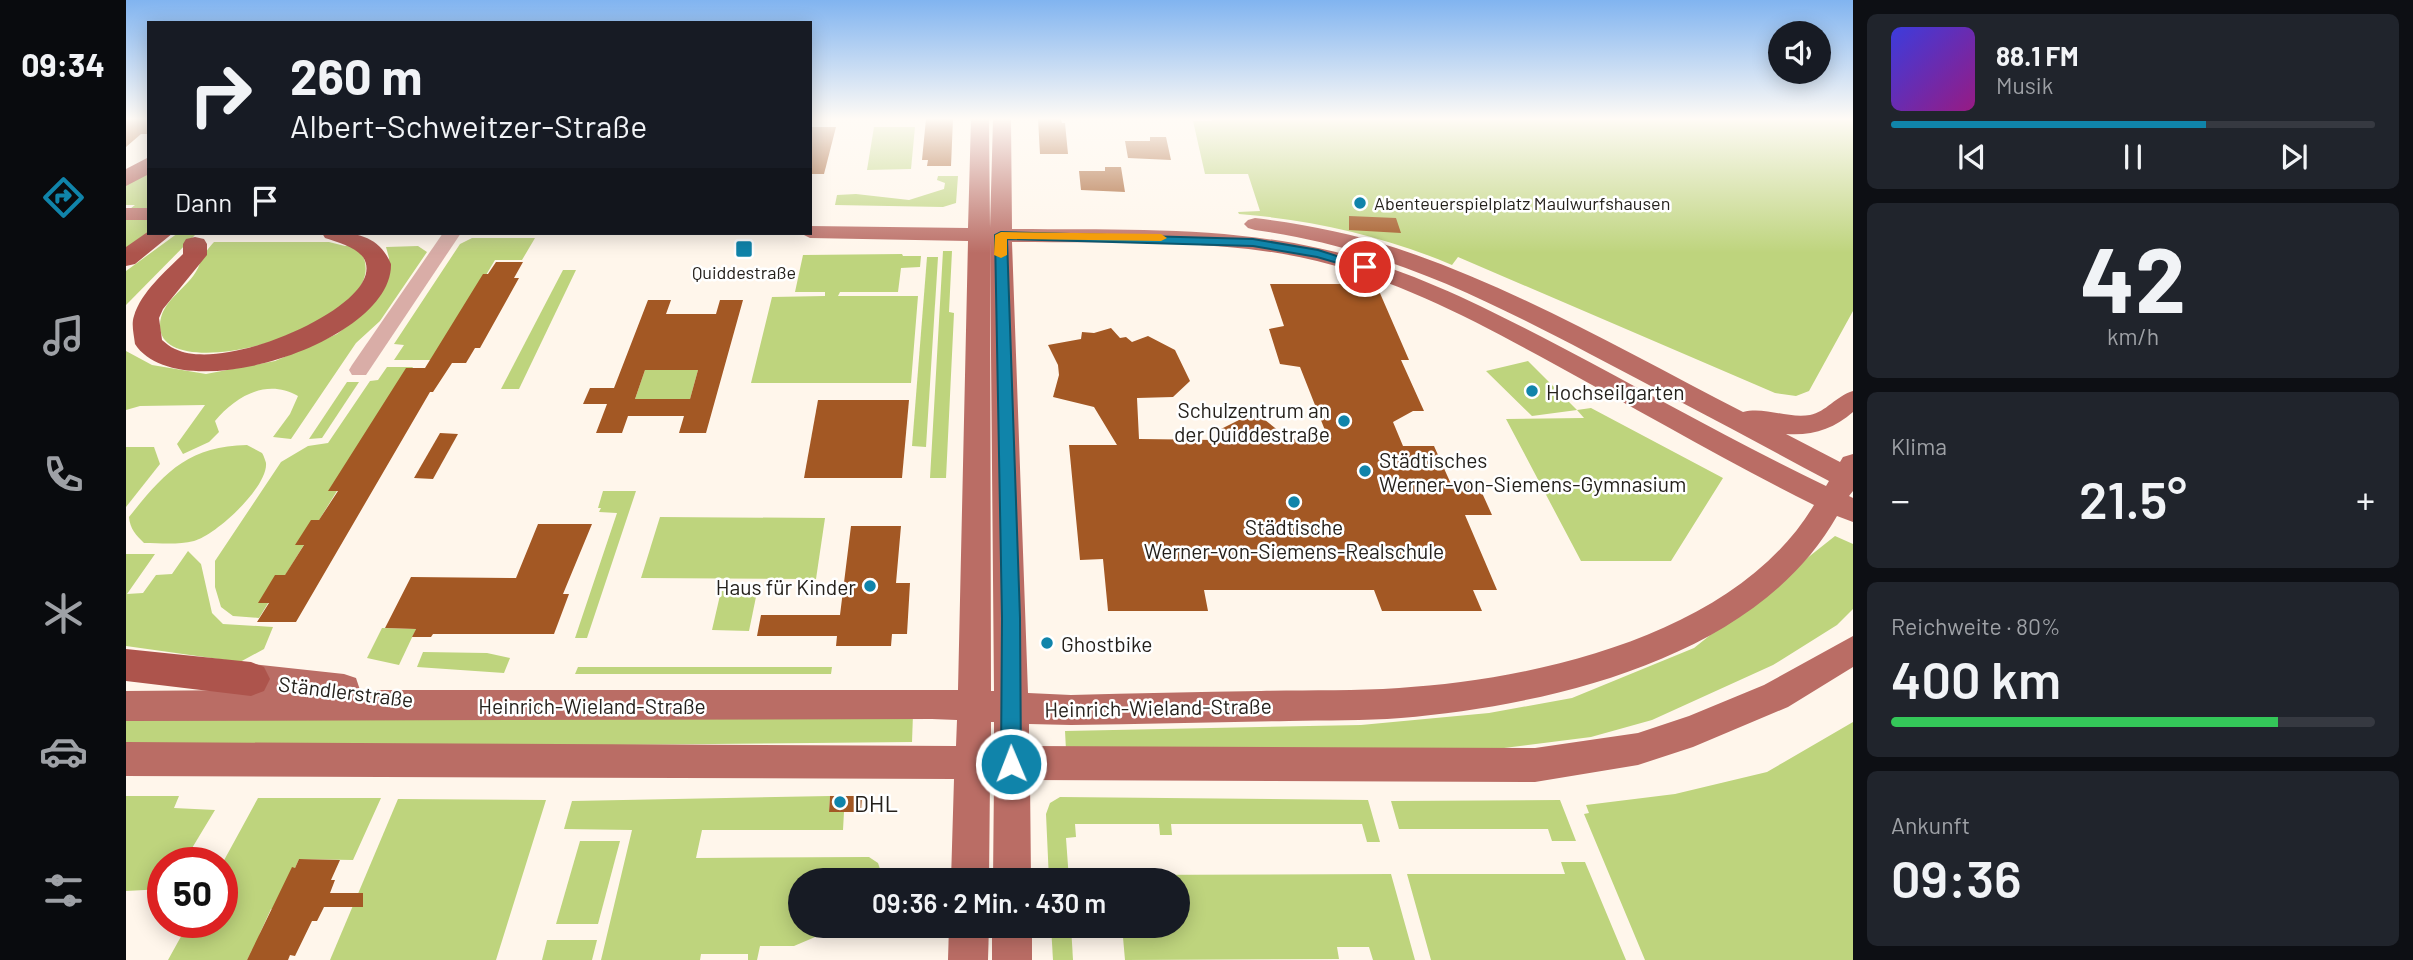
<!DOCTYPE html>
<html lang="de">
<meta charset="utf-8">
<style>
body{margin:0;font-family:Barlow,sans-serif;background:#20242c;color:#f1f3f6;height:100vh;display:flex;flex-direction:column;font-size:26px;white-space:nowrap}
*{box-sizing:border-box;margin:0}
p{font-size:23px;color:#9ea1a6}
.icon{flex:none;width:38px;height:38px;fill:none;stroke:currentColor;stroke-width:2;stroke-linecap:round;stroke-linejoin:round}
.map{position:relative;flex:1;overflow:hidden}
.details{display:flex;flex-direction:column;gap:14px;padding:14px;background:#0d0f14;width:560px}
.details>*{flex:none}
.top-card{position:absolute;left:21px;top:21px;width:665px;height:214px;border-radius:0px;box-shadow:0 4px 18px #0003;background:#171b24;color:#f1f3f6;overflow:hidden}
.buttons{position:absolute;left:1642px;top:21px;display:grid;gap:14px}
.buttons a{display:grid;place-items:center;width:63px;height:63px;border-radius:50%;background:#171b24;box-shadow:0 4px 18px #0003;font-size:35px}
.speed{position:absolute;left:21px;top:847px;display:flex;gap:14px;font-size:35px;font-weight:700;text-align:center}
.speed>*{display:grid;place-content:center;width:91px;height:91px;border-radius:50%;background:#171b24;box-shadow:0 4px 18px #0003;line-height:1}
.speed .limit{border:10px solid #d22;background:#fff;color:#111}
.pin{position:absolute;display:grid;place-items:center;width:60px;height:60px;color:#fff;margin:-30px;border:4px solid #fff;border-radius:50%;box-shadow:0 2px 7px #0007}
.me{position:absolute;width:77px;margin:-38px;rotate:359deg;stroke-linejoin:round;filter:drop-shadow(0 0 5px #0008)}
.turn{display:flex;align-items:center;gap:24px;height:147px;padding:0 28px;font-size:32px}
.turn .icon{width:91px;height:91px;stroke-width:2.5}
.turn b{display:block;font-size:49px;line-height:60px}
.then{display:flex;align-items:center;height:66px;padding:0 28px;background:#0003;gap:14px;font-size:26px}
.big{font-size:52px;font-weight:600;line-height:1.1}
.details .card{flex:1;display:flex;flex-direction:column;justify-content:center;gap:10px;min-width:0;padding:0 24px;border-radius:10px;background:#20242c}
.details .dial{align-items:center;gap:0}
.dial b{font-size:91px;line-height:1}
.song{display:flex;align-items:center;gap:21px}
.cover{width:84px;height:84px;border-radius:10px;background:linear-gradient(135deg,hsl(240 70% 55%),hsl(310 70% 35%))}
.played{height:7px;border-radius:4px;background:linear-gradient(90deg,#1084aa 65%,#363941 65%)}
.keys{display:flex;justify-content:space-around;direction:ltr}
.heat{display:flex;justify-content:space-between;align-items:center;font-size:38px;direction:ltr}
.charge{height:10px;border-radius:5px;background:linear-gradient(90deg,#34c759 80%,#363941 0)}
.trip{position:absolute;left:662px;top:868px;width:402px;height:70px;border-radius:35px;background:#171b24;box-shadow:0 4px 18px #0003;font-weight:600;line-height:70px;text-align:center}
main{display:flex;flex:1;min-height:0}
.dock{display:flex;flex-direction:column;width:126px;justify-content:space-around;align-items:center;background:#090b0e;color:#9ea1a6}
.dock .icon{width:49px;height:49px}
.dock .on{color:#1084aa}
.dock b{font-size:32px;color:#f1f3f6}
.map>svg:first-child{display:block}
.green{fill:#bed47d}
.building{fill:#a35824;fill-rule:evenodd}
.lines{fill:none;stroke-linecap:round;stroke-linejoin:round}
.minor{fill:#d9ada7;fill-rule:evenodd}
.major{fill:#ba6d65;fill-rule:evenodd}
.highway{fill:#ad544c;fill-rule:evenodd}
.route{fill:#1084aa;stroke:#0a566e;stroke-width:2}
.slow{fill:#f59e0b}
.poi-dot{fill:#1084aa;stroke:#fff;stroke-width:2.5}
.labels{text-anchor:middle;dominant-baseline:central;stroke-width:5;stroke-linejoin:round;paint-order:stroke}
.far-poi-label{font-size:18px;fill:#25211c;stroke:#fff;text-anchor:start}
.poi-label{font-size:21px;fill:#25211c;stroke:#fff;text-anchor:start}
.street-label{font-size:21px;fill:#25211c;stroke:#fff}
.near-poi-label{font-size:24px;fill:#25211c;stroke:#fff;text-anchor:start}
</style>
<main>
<nav class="dock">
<b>09:34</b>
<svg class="icon on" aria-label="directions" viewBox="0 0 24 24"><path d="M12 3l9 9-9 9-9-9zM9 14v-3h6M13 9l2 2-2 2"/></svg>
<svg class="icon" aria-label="music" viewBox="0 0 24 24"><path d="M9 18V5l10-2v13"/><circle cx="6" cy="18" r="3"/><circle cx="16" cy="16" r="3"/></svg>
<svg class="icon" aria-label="phone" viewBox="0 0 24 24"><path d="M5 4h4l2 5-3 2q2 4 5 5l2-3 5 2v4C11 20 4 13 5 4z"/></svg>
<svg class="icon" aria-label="climate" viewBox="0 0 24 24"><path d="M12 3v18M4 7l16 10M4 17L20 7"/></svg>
<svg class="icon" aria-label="car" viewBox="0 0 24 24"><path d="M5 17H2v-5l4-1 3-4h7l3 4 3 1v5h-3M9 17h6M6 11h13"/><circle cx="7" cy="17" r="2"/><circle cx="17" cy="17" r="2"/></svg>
<svg class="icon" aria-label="filters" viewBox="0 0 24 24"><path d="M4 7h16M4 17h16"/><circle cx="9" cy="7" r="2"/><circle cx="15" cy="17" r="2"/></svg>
</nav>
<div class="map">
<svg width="1727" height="960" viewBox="0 0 1727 960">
<rect width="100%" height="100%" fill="#fff6eb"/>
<g class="green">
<path d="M1086 119H1727V311L1683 391 1670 396 1649 393 1332 257 1326 265C1258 236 1187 220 1113 214L1112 212 1134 211 1122 174H1079L1067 121H1086Z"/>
<polygon points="748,127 789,127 785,169 741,170"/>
<polygon points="23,170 24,233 0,251 0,212 9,205 0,205 0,184"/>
<polygon points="812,176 832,176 830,203 817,207 709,205 711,195 730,194 783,200 818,189 819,183 811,180"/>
<polygon points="52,233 71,233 0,305 0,271"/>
<polygon points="346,238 409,238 396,260 369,260 309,360 268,360 278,345 268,344 334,244"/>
<path d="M88 242H203L219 246 229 244C295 317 34 395 34 326 34 300 62 289 72 268 77 256 79 252 88 242Z"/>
<path d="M292 246 301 252 254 321 230 343 165 439 147 437 164 414 172 396C141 378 110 396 89 421L93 432 83 442 57 454 51 444 79 405 14 406 0 410V351L26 365 80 374 149 361 211 334 231 318 259 280 263 258 260 247Z"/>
<polygon points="817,251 826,251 823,312 828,313 820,478 804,478"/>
<polygon points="776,254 777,256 795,256 794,267 775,268 772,292 714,292 712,296 792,296 785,383 625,383 646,297 699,296 699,292 669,292 677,255"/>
<polygon points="801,257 812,257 800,447 786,446"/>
<polygon points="437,270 450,270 393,389 375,389"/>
<polygon points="1402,361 1451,410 1465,408 1597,478 1545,561 1455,561 1380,419 1458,418 1451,410 1406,416 1360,371"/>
<polygon points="261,367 287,367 133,618 107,616 95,607 89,587 89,561 155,462 182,446 202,443 244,381 252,380"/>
<polygon points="519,370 572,370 564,399 509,399"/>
<polygon points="221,382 233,382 196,438 183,439"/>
<path d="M121 445 136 453C137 454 140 462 140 463 142 487 90 535 68 541 52 545 34 543 18 543 10 535 4 529 3 517 38 473 62 446 121 445Z"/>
<polygon points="0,447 28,447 34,464 0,507"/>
<polygon points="477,491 510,491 461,638 449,638 491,513 473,512 475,508 472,508"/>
<polygon points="534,517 699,518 690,579 515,578"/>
<polygon points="1709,536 1727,544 1727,609 1711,625 1647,665 1526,720 1465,737 1362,750 940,750 939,731 1235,725 1363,713 1446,698 1568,648"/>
<polygon points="62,551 75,564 86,613 97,624 147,627 138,649 114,662 0,646 0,554 29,554 1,594 17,593 30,575 46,574"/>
<polygon points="595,591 631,592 623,631 586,630"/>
<polygon points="256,628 290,629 273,665 241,658"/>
<polygon points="297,652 361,653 384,658 378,673 291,667"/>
<polygon points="452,667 706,667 705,674 449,674"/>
<polygon points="0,714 787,714 786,742 95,749 0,748"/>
<polygon points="1727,722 1727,960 1519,960 1458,814 1463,813 1460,805 1549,794 1641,772"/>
<polygon points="0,796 53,796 48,808 89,810 57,863 37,863 37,889 0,891"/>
<polygon points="704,796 703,812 718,812 717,830 576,830 570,858 743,857 752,863 754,869 741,869 740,880 674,880 674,926 715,926 668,946 634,946 631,960 622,960 622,954 575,954 574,960 475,960 506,830 438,829 446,801"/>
<polygon points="934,797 1242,800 1254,842 1241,842 1236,824 1045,824 1046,835 1034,835 1033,824 949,824 950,837 940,838 943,880 923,880 920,814 924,803"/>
<polygon points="132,798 255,798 227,860 173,859 169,868 166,868 149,909 145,909 134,933 130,950 126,950 121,960 42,960 63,922 96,922 96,864"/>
<polygon points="272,799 420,800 370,960 204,960"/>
<polygon points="1434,800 1450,841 1426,841 1422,829 1273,829 1265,801"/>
<polygon points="454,841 494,841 472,924 430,924"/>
<polygon points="1435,862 1459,862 1500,960 1305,960 1281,874 1439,874"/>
<polygon points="1265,874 1289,960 1247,960 1243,947 1211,947 1213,959 999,960 996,926 1052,926 1052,880 992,880 991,875"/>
<polygon points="925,926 945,926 947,960 927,960"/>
<polygon points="421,940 471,940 466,960 416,960"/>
</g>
<g class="building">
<polygon points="0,119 23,119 23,134 15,134 0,147"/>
<polygon points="800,119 827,119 825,166 801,166 802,160 796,160"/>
<polygon points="912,119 935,119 936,123 939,123 942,154 914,154"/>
<polygon points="686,127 710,127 698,174 684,174"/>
<polygon points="1024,137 1040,137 1045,160 1002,158 999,141 1024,141"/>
<polygon points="979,167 995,167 999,192 955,190 953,171 979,171"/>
<polygon points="1223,216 1270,218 1275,233 1223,230"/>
<polygon points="370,262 397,262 388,278 393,278 354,348 349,348 340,363 326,363 307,392 304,392 170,622 131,622 143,603 132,603 149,575 159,575 178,545 169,545 185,520 193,520 212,491 202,491 280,368 299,368 357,274 362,274"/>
<polygon points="1144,284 1250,284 1283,360 1275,360 1298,411 1287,411 1267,422 1277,446 1308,446 1325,484 1352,484 1366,515 1339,515 1371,590 1347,590 1356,611 1256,611 1248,590 1078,590 1082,611 982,611 977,559 954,560 943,445 991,445 968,407 927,397 933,375 932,365 922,345 955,339 956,332 968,333 985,328 994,338 1000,337 1006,342 1022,336 1049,350 1064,381 1047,397 1011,398 1013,439 1092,440 1091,431 1129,412 1163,439 1202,438 1174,367 1154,364 1143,329 1158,326"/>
<path d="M522 300H545L540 314H590L594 300H617L580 433H553L558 416H502L496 433H470L481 404H457L464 388H488ZM519 370H572L564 399H509Z"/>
<polygon points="692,400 783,400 776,478 678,478"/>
<polygon points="314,433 332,434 307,479 288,478"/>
<polygon points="412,524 466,524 437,594 443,594 428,634 307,634 305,637 286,637 290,629 259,628 285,577 390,578"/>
<polygon points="725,526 775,526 770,583 784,583 781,634 766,634 765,646 710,646 711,636 631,636 635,615 714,615"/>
<polygon points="704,796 736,796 735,812 703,812"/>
<polygon points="173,859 214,860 205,880 209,880 204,893 237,893 237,907 198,907 191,921 186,921 169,956 164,955 162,960 121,960 166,867 169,868"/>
</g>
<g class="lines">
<polygon class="minor" points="317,233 335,233 240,375 226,375 223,370 226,365"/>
<g class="major">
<path d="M845 119H863L864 228 867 119H885L886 229C987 230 1092 226 1192 248 1280 266 1358 307 1437 348 1524 394 1611 443 1700 486L1703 481C1623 438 1544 396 1464 354 1351 295 1258 248 1129 230L1122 228 1118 224 1122 220 1129 218C1177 224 1224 233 1270 248 1391 288 1504 354 1617 412 1638 406 1662 419 1684 415 1700 412 1710 396 1727 391V412C1708 429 1686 436 1660 434L1714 462 1717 457 1727 454V491L1723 496 1727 498V522L1711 516C1631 658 1425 705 1275 718 1238 721 1200 720 1163 721 1090 722 1018 724 945 725L903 724V746L1409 748 1512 733 1563 716 1638 685 1727 636V667L1662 707 1567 747 1512 765 1409 782 904 780 905 880H867L868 779H864L863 880H825L828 779 0 776V742L830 746 831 720 806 719 0 721V691L116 690 108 679 113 669 125 664 218 674 230 678 234 690H832L842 241 684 238 674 233H684V226L842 228ZM864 241 868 691H865ZM886 242C982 243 1098 238 1191 261 1278 282 1351 322 1428 364 1514 411 1600 461 1688 505 1611 634 1414 679 1273 688 1227 691 1181 690 1135 691 1072 692 1008 693 945 695L902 693ZM865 722H868V746H865Z"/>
<rect x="0" y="208" width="23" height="12"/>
<polygon points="823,926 863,926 862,960 822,960"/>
<rect x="866" y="926" width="40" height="34"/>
</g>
<g class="highway">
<polygon points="23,157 23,174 0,186 0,169"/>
<polygon points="23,231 23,233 47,233 9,264 0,266 0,247"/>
<path d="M196 233C226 232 252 233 265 264 267 343 52 411 9 344 8 335 5 324 8 316 15 292 40 271 57 254V244L60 239 69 237 78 239 81 244V255L37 309 33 318 36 340C40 343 44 347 49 349 93 370 200 326 230 291 238 282 245 269 237 257 229 247 212 242 199 238Z"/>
<polygon points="0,649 125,662 138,667 144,679 138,691 125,696 0,681"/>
</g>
</g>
<linearGradient id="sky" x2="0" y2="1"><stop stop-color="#81b4f0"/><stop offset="0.47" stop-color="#fffbf6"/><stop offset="1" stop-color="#fffbf6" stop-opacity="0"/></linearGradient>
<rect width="1727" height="253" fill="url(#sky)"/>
<polygon class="route" points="875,232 1127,239 1192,250 1245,267 1239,271 1191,257 1127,246 881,239 894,618 895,764 892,770 885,773 878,770 875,764 876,618 869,235"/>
<polygon class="slow" points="875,232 1035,234 1041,238 1035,241 881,239 881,255 875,258 868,255 869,235"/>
<g class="poi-dot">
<circle cx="1234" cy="203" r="7"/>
<rect x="609" y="240" width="18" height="18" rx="3.5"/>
<circle cx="1406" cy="391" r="7"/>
<circle cx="1218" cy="421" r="7"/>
<circle cx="1239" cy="471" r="7"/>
<circle cx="1168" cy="502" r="7"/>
<circle cx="744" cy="586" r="7"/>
<circle cx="921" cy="643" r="7"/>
<circle cx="714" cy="802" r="7"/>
</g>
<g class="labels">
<g class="far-poi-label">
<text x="1248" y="203">Abenteuerspielplatz Maulwurfshausen</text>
<text x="618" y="272" text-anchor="middle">Quiddestraße</text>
</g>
<g class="poi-label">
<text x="1420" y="391">Hochseilgarten</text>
<text x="1204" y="409" text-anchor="end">Schulzentrum an<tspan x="1204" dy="24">der Quiddestraße</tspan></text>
<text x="1253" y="459">Städtisches<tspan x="1253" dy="24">Werner-von-Siemens-Gymnasium</tspan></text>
<text x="1168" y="526" text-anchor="middle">Städtische<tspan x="1168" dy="24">Werner-von-Siemens-Realschule</tspan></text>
<text x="730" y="586" text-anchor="end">Haus für Kinder</text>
<text x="935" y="643">Ghostbike</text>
</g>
<g class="street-label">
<text transform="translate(220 691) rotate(7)">Ständlerstraße</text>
<text x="466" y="705">Heinrich-Wieland-Straße</text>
<text transform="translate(1032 707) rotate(-1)">Heinrich-Wieland-Straße</text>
</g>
<g class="near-poi-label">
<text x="728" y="802">DHL</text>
</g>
</g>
</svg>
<div class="buttons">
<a><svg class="icon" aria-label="sound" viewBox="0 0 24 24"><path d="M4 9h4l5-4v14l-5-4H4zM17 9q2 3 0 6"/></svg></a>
</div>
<div class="speed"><div class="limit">50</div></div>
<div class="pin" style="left:1239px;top:267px;background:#d93025"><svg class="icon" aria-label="arrive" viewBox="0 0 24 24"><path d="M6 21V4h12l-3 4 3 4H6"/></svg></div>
<svg class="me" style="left:885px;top:764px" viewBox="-20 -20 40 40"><circle r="17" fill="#1084aa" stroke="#fff" stroke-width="3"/><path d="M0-11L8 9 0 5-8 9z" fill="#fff"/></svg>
<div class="trip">09:36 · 2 Min. · 430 m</div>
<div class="top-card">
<div class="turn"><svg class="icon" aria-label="right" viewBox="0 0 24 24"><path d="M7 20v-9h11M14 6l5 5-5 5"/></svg><div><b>260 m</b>Albert-Schweitzer-Straße</div></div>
<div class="then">Dann<svg class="icon" aria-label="arrive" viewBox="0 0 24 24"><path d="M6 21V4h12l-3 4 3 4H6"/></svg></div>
</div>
</div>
<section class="details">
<div class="card">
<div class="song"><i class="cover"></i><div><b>88.1 FM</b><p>Musik</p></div></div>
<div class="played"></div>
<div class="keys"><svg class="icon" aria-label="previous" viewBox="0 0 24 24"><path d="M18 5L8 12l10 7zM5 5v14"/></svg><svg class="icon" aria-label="pause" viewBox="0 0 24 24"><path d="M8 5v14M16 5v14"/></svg><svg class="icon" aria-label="next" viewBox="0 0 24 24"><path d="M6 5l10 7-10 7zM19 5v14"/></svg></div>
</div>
<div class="card dial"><b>42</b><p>km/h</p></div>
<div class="card"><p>Klima</p>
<div class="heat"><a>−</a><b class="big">21.5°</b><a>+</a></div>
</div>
<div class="card"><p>Reichweite · 80%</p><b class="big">400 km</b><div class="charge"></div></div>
<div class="card"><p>Ankunft</p><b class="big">09:36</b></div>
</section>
</main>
